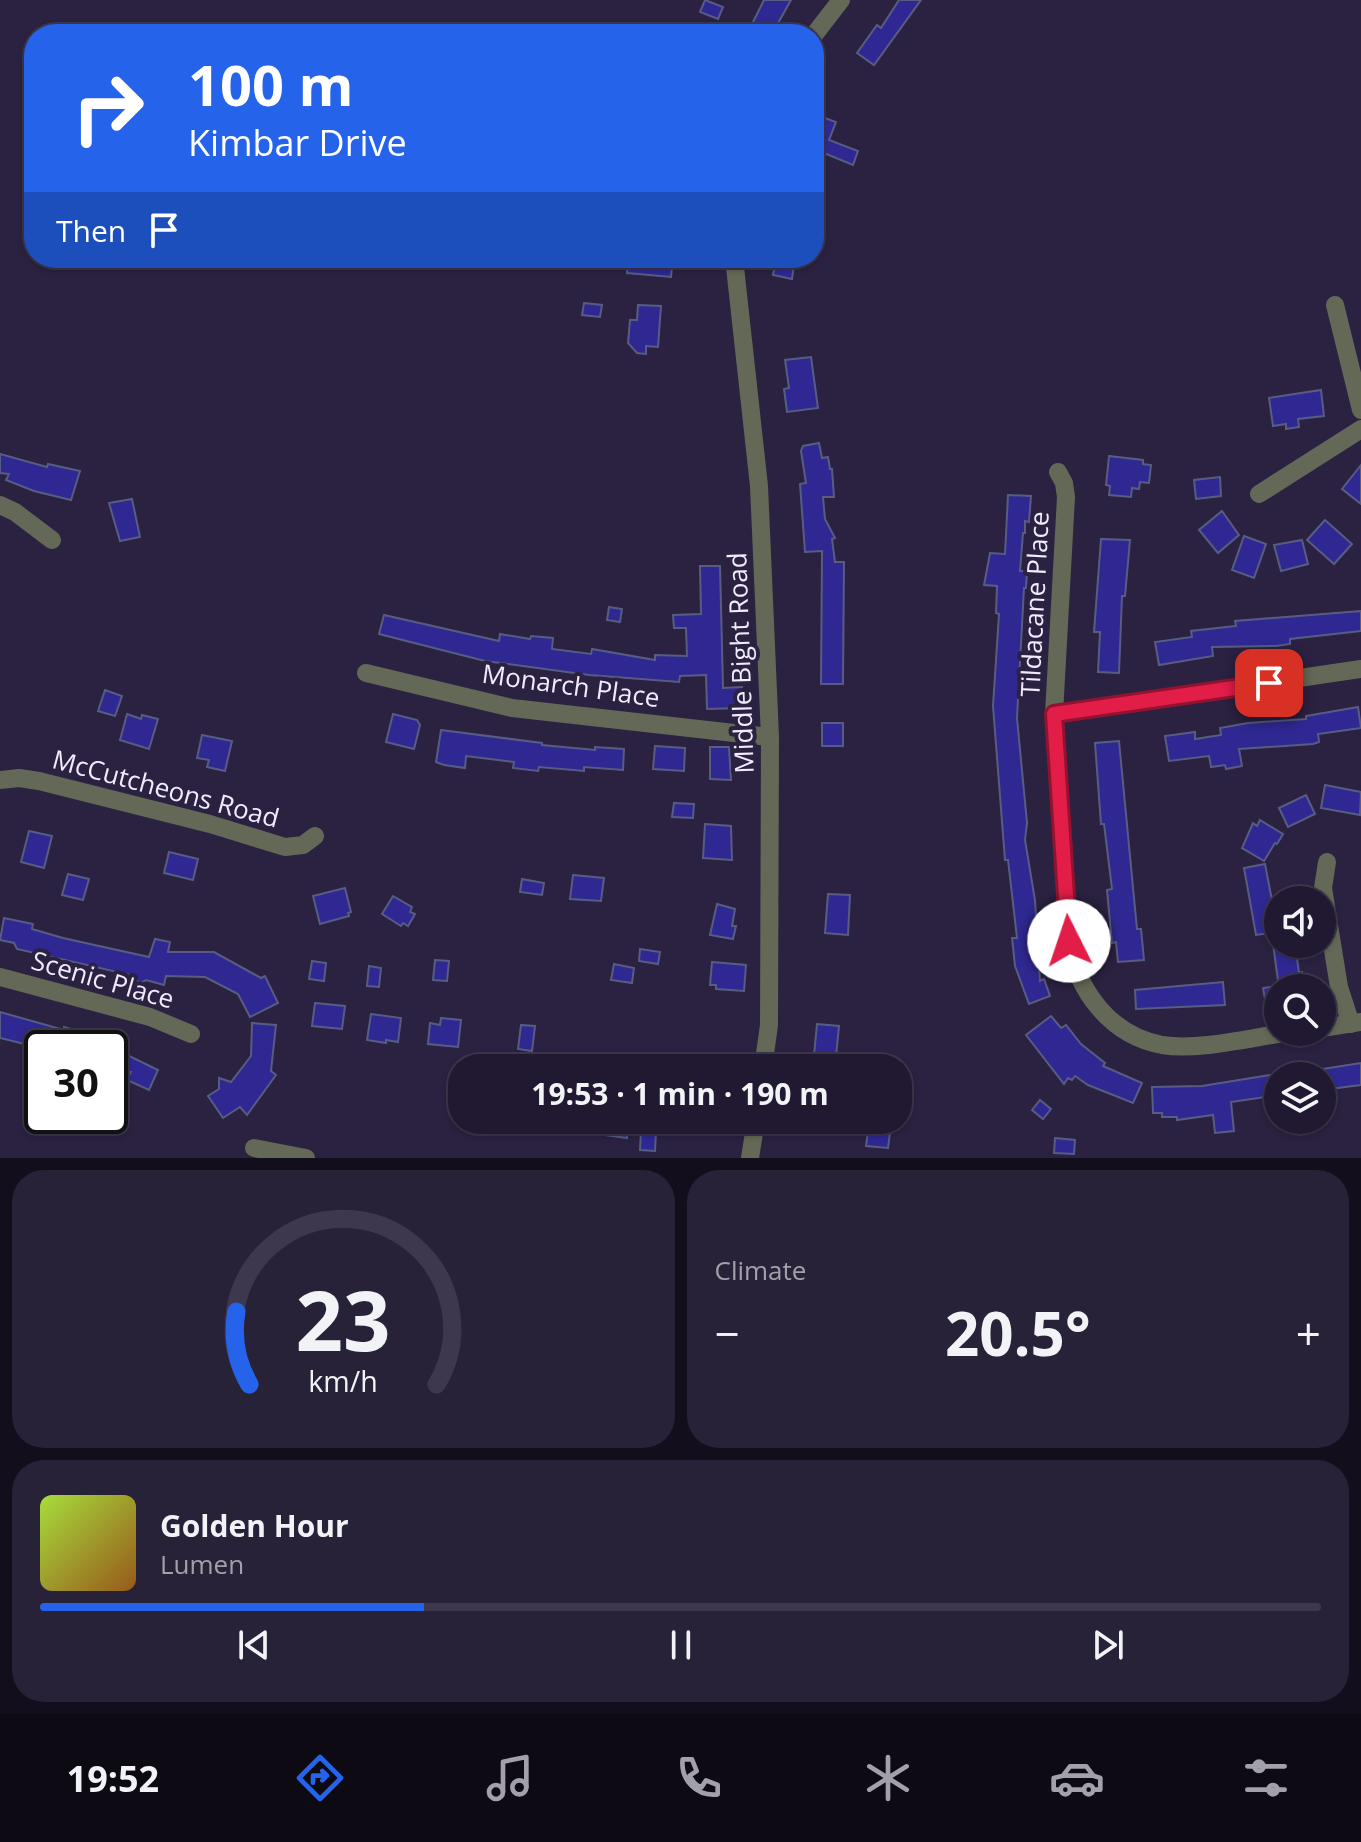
<!DOCTYPE html>
<meta charset="utf-8">
<style>
body{margin:0;font-family:"Open Sans",sans-serif;background:#282239;color:#f1f3f6;height:100vh;display:flex;flex-direction:column;font-size:30px;white-space:nowrap}
*{box-sizing:border-box;margin:0}
p{font-size:26px;color:#a2a0ab}
.icon{flex:none;width:44px;height:44px;fill:none;stroke:currentColor;stroke-width:2;stroke-linecap:round;stroke-linejoin:round}
.map{position:relative;height:1158px;overflow:hidden}
.panel{display:flex;flex-direction:column;gap:12px;padding:12px;background:#120e1b;flex:1}
.panel>*{flex:none}
.top-card{position:absolute;left:24px;top:24px;width:800px;height:244px;border-radius:32px;box-shadow:0 2px 6px #0004,0 0 0 2px #3d384d;background:#2563eb;color:#fff;overflow:hidden}
.tools{position:absolute;left:1264px;top:886px;display:grid;gap:16px}
.tools a{display:grid;place-items:center;width:72px;height:72px;border-radius:50%;background:#201931;box-shadow:0 2px 6px #0004,0 0 0 2px #3d384d;font-size:40px}
.speed{position:absolute;left:24px;top:1030px;display:flex;gap:16px;font-size:40px;font-weight:700;text-align:center}
.speed>*{display:grid;place-content:center;width:104px;height:104px;border-radius:50%;background:#201931;box-shadow:0 2px 6px #0004,0 0 0 2px #3d384d;line-height:1}
.speed .limit{border:4px solid #111;border-radius:12px;background:#fff;color:#111}
.pin{position:absolute;display:grid;place-items:center;width:68px;height:68px;color:#fff;margin:-34px;border-radius:16px;box-shadow:0 4px 12px #0006}
.me{position:absolute;width:88px;margin:-44px;rotate:356deg;stroke-linejoin:round;filter:drop-shadow(0 0 6px #0008)}
.turn{display:flex;align-items:center;gap:28px;height:168px;padding:0 32px;font-size:36px}
.turn .icon{width:104px;height:104px;stroke-width:2.5}
.turn b{display:block;font-size:56px;line-height:68px}
.then{display:flex;align-items:center;height:76px;padding:0 32px;background:#0003;gap:16px;font-size:30px}
.big{font-size:60px;font-weight:700;line-height:1.1}
.panel .tile{flex:1;display:flex;flex-direction:column;justify-content:center;gap:12px;min-width:0;padding:0 28px;border-radius:32px;background:#282239}
.panel .dial{align-items:center;gap:0}
.dial svg{height:208px;overflow:visible;fill:none;stroke:#3d384d;stroke-width:7;stroke-linecap:round;text-anchor:middle}
.dial text{fill:#f1f3f6;stroke:none}
.song{display:flex;align-items:center;gap:24px}
.cover{width:96px;height:96px;border-radius:12px;background:linear-gradient(135deg,hsl(80 70% 55%),hsl(30 70% 35%))}
.played{height:8px;border-radius:4px;background:linear-gradient(90deg,#2563eb 30%,#3d384d 30%)}
.keys{display:flex;justify-content:space-around;direction:ltr}
.heat{display:flex;justify-content:space-between;align-items:center;font-size:44px;direction:ltr}
.panel .tiles{flex:1;display:grid;gap:12px;grid-template-columns:1fr 1fr}
.tile:last-child{grid-column:span 2}
.trip{position:absolute;left:448px;top:1054px;width:464px;height:80px;border-radius:32px;background:#201931;box-shadow:0 2px 6px #0004,0 0 0 2px #3d384d;font-weight:700;line-height:80px;text-align:center}
.tabs{display:flex;height:128px;justify-content:space-around;align-items:center;background:#0d0a14;color:#a2a0ab}
.tabs .icon{width:56px;height:56px}
.tabs .active{color:#2563eb}
.tabs b{font-size:36px;color:#f1f3f6}
.map>svg:first-child{display:block}
.building{fill:#2f2892;stroke:#575d82;stroke-width:2}
.lines{fill:none;stroke-linecap:round;stroke-linejoin:round}
.street{stroke:#646856;stroke-width:18}
.route-casing{stroke:#92132f;stroke-width:20}
.route{stroke:#e11d48;stroke-width:14}
.labels{text-anchor:middle;dominant-baseline:central;stroke-width:8;stroke-linejoin:round;paint-order:stroke}
.street-label{font-size:26px;fill:#f0ebfd;stroke:#2b2141}
</style>
<div class="map">
<svg width="1361" height="1158" viewBox="0 0 1361 1158">
<rect width="100%" height="100%" fill="#2b2141"/>
<g class="building">
<polygon points="705,0 723,7 718,19 700,12"/>
<polygon points="764,0 791,0 772,34 747,34"/>
<polygon points="899,0 921,0 874,65 857,53 877,25 881,28"/>
<polygon points="814,114 836,122 829,140 858,151 853,165 814,149"/>
<polygon points="628,258 673,258 671,277 627,273"/>
<polygon points="776,258 795,258 792,279 773,275"/>
<polygon points="584,303 602,305 600,317 582,315"/>
<polygon points="638,305 661,306 658,347 646,346 646,354 637,353 628,343 630,320 637,320"/>
<polygon points="811,357 818,408 787,412 784,389 789,388 785,360"/>
<polygon points="1321,390 1324,416 1298,419 1299,427 1286,429 1286,424 1273,426 1269,398"/>
<polygon points="819,443 822,458 828,457 830,469 832,469 834,497 823,497 825,519 835,538 832,539 835,562 844,562 843,684 821,684 822,551 805,552 800,484 806,483 801,451 803,446"/>
<polygon points="0,454 47,467 48,464 80,471 71,500 34,491 6,480 9,474 0,473"/>
<polygon points="1109,456 1143,460 1143,464 1151,465 1149,483 1140,482 1139,489 1132,488 1131,497 1109,495 1110,486 1106,485"/>
<polygon points="1361,465 1361,504 1342,489"/>
<polygon points="1220,477 1221,496 1196,499 1194,480"/>
<polygon points="1008,495 1031,496 1029,522 1025,521 1025,533 1023,533 1020,571 1027,571 1026,588 1024,588 1017,718 1027,823 1025,840 1035,900 1040,981 1044,979 1050,996 1029,1004 1015,966 1012,938 1017,938 1008,860 1005,860 993,706 999,614 996,613 997,586 984,585 990,553 1005,554"/>
<polygon points="132,499 140,537 120,541 109,503"/>
<polygon points="1222,511 1239,535 1218,553 1199,530"/>
<polygon points="1325,520 1352,544 1334,564 1307,540"/>
<polygon points="1244,536 1266,544 1254,578 1232,570"/>
<polygon points="1101,539 1130,540 1125,596 1122,596 1119,673 1098,672 1100,632 1094,632"/>
<polygon points="1302,540 1308,564 1281,571 1274,545"/>
<polygon points="700,566 720,566 723,688 742,687 743,708 707,709 706,675 680,676 679,682 589,675 485,661 379,634 384,615 499,641 500,634 530,639 531,636 553,638 552,649 591,654 592,649 655,660 655,655 687,656 686,628 674,628 673,615 701,614"/>
<polygon points="609,607 622,609 620,622 607,620"/>
<polygon points="1361,611 1361,631 1290,639 1290,644 1276,646 1212,647 1213,656 1159,665 1155,642 1192,637 1191,631 1236,626 1235,621"/>
<polygon points="105,690 122,696 115,716 98,711"/>
<polygon points="1358,707 1361,728 1318,734 1319,742 1313,744 1239,749 1242,766 1226,769 1225,765 1211,767 1209,756 1169,761 1165,736 1195,732 1195,739 1221,735 1220,728 1248,723 1306,719 1306,716"/>
<polygon points="127,714 141,719 142,715 158,719 149,749 120,740"/>
<polygon points="393,714 417,720 420,725 414,749 386,742"/>
<rect x="822" y="723" width="21" height="23"/>
<polygon points="441,730 542,743 542,745 595,750 595,747 624,749 623,770 584,767 584,771 539,767 538,771 513,768 514,762 466,756 465,768 444,765 436,762"/>
<polygon points="202,735 232,741 225,771 207,767 209,760 197,758"/>
<polygon points="1119,741 1137,929 1141,929 1144,960 1118,962 1116,942 1112,943 1107,890 1112,889 1104,824 1101,824 1095,743"/>
<polygon points="655,746 685,748 684,771 653,769"/>
<polygon points="710,747 729,747 731,780 710,779"/>
<polygon points="1325,785 1361,792 1360,815 1321,808"/>
<polygon points="1306,795 1315,814 1288,827 1279,808"/>
<polygon points="674,803 694,804 693,818 672,817"/>
<polygon points="1260,820 1283,834 1277,844 1275,843 1264,861 1242,848 1253,823 1257,826"/>
<polygon points="705,824 731,826 732,860 703,858"/>
<polygon points="29,831 52,836 44,868 21,862"/>
<polygon points="169,852 198,859 193,880 164,873"/>
<polygon points="1265,864 1278,932 1256,935 1244,868"/>
<polygon points="68,874 89,879 83,900 62,895"/>
<polygon points="573,875 604,878 601,901 570,899"/>
<polygon points="522,879 544,883 542,895 520,892"/>
<polygon points="345,888 351,912 348,913 349,916 320,924 313,896"/>
<polygon points="828,894 850,895 848,935 825,933"/>
<polygon points="393,896 412,907 410,912 415,914 408,926 403,923 401,926 382,914"/>
<polygon points="717,904 735,909 732,926 736,926 733,939 710,935"/>
<polygon points="4,918 33,924 32,929 63,938 149,957 155,939 170,942 168,952 214,952 261,978 265,976 278,1003 250,1017 238,994 205,977 166,976 164,985 146,980 139,984 135,976 17,949 14,943 0,940"/>
<polygon points="1273,944 1295,944 1299,973 1302,972 1304,985 1279,988"/>
<polygon points="640,949 660,952 658,964 639,961"/>
<polygon points="435,960 449,961 447,981 433,980"/>
<polygon points="312,961 326,963 324,981 309,979"/>
<polygon points="712,962 746,965 744,991 716,989 716,985 710,985"/>
<polygon points="614,964 634,968 632,983 611,980"/>
<polygon points="369,966 381,968 379,987 367,986"/>
<polygon points="1223,982 1225,1005 1136,1009 1135,990"/>
<polygon points="1278,986 1278,1008 1267,1010 1263,988"/>
<polygon points="315,1003 345,1006 342,1029 312,1026"/>
<polygon points="0,1012 64,1030 64,1027 126,1044 123,1053 158,1070 149,1090 127,1080 131,1072 110,1067 110,1048 41,1048 0,1038"/>
<polygon points="371,1014 401,1018 398,1042 386,1040 386,1043 367,1040"/>
<polygon points="1051,1016 1061,1028 1066,1025 1081,1044 1105,1063 1103,1066 1142,1083 1133,1103 1088,1085 1075,1076 1072,1080 1068,1078 1064,1084 1026,1035"/>
<polygon points="441,1018 461,1020 458,1047 428,1044 430,1023 440,1025"/>
<polygon points="252,1023 276,1025 271,1071 276,1075 247,1115 240,1107 223,1118 208,1096 219,1089 219,1078 231,1082 251,1056"/>
<polygon points="817,1024 839,1026 836,1057 814,1055"/>
<polygon points="521,1025 535,1026 532,1051 518,1049"/>
<polygon points="1361,1063 1361,1085 1322,1090 1322,1069"/>
<polygon points="1270,1075 1278,1075 1278,1095 1231,1102 1234,1131 1215,1133 1213,1115 1177,1120 1177,1117 1162,1117 1162,1113 1153,1113 1152,1087 1202,1086"/>
<polygon points="1040,1100 1051,1109 1043,1119 1032,1110"/>
<polygon points="547,1120 628,1120 627,1138 546,1127"/>
<polygon points="827,1120 850,1120 849,1134 825,1131"/>
<polygon points="641,1131 656,1132 655,1151 640,1150"/>
<polygon points="868,1131 890,1133 888,1148 866,1146"/>
<polygon points="1055,1138 1075,1140 1074,1154 1054,1153"/>
</g>
<g class="lines">
<g class="street">
<polyline points="814,35 841,0"/>
<polyline points="734,258 759,486 770,737 769,1025 763,1068"/>
<polyline points="1335,305 1361,410"/>
<path d="M1058 472 1064 483 1066 497 1054 714 1069 941C1077 991 1110 1035 1162 1045 1200 1051 1253 1037 1291 1032"/>
<polyline points="1259,494 1361,429"/>
<polyline points="0,505 15,512 52,540"/>
<polyline points="366,673 512,708 770,737"/>
<polyline points="1054,714 1361,669"/>
<polyline points="0,780 19,778 39,781 210,824 285,847 303,845 315,836"/>
<polyline points="1327,862 1323,888 1339,987 1351,1024"/>
<polyline points="0,977 150,1017 191,1034"/>
<polyline points="1322,1028 1361,1022"/>
<polyline points="254,1148 306,1158"/>
<polyline points="750,1158 756,1120"/>
</g>
</g>
<g class="lines">
<g class="route-casing">
<polyline id="route" points="1069,941 1054,714 1269,683"/>
</g>
<use href="#route" class="route"/>
</g>
<g class="labels">
<g class="street-label">
<text transform="translate(1034 604) rotate(-87)">Tildacane Place</text>
<text transform="translate(740 663) rotate(-92)">Middle Bight Road</text>
<text transform="translate(571 685) rotate(8)">Monarch Place</text>
<text transform="translate(166 788) rotate(15)">McCutcheons Road</text>
<text transform="translate(103 979) rotate(16)">Scenic Place</text>
</g>
</g>
</svg>
<div class="tools">
<a><svg class="icon" aria-label="sound" viewBox="0 0 24 24"><path d="M4 9h4l5-4v14l-5-4H4zM17 9q2 3 0 6"/></svg></a>
<a><svg class="icon" aria-label="search" viewBox="0 0 24 24"><circle cx="10" cy="10" r="6"/><path d="M15 15l6 6"/></svg></a>
<a><svg class="icon" aria-label="layers" viewBox="0 0 24 24"><path d="M12 4l9 5-9 5-9-5zM3 14l9 5 9-5"/></svg></a>
</div>
<div class="speed"><div class="limit">30</div></div>
<div class="pin" style="left:1269px;top:683px;background:#d93025"><svg class="icon" aria-label="arrive" viewBox="0 0 24 24"><path d="M6 21V4h12l-3 4 3 4H6"/></svg></div>
<svg class="me" style="left:1069px;top:941px" viewBox="-20 -20 40 40"><circle r="19" fill="#fff"/><path d="M0-13L10 11 0 6-10 11z" fill="#e11d48"/></svg>
<div class="trip">19:53 · 1 min · 190 m</div>
<div class="top-card">
<div class="turn"><svg class="icon" aria-label="right" viewBox="0 0 24 24"><path d="M7 20v-9h11M14 6l5 5-5 5"/></svg><div><b>100 m</b>Kimbar Drive</div></div>
<div class="then">Then<svg class="icon" aria-label="arrive" viewBox="0 0 24 24"><path d="M6 21V4h12l-3 4 3 4H6"/></svg></div>
</div>
</div>
<section class="panel">
<div class="tiles">
<div class="tile dial"><svg viewBox="0 0 100 80">
<path d="M14 69A42 42 0 1 1 86 69"/>
<path d="M14 69A42 42 0 0 1 9 41" stroke="#2563eb"/>
<text x="50" y="56" font-size="32" font-weight="700">23</text>
<text x="50" y="72" font-size="11">km/h</text>
</svg></div>
<div class="tile"><p>Climate</p>
<div class="heat"><a>−</a><b class="big">20.5°</b><a>+</a></div>
</div>
<div class="tile">
<div class="song"><i class="cover"></i><div><b>Golden Hour</b><p>Lumen</p></div></div>
<div class="played"></div>
<div class="keys"><svg class="icon" aria-label="previous" viewBox="0 0 24 24"><path d="M18 5L8 12l10 7zM5 5v14"/></svg><svg class="icon" aria-label="pause" viewBox="0 0 24 24"><path d="M8 5v14M16 5v14"/></svg><svg class="icon" aria-label="next" viewBox="0 0 24 24"><path d="M6 5l10 7-10 7zM19 5v14"/></svg></div>
</div>
</div>
</section>
<nav class="tabs">
<b>19:52</b>
<svg class="icon active" aria-label="directions" viewBox="0 0 24 24"><path d="M12 3l9 9-9 9-9-9zM9 14v-3h6M13 9l2 2-2 2"/></svg>
<svg class="icon" aria-label="music" viewBox="0 0 24 24"><path d="M9 18V5l10-2v13"/><circle cx="6" cy="18" r="3"/><circle cx="16" cy="16" r="3"/></svg>
<svg class="icon" aria-label="phone" viewBox="0 0 24 24"><path d="M5 4h4l2 5-3 2q2 4 5 5l2-3 5 2v4C11 20 4 13 5 4z"/></svg>
<svg class="icon" aria-label="climate" viewBox="0 0 24 24"><path d="M12 3v18M4 7l16 10M4 17L20 7"/></svg>
<svg class="icon" aria-label="car" viewBox="0 0 24 24"><path d="M5 17H2v-5l4-1 3-4h7l3 4 3 1v5h-3M9 17h6M6 11h13"/><circle cx="7" cy="17" r="2"/><circle cx="17" cy="17" r="2"/></svg>
<svg class="icon" aria-label="filters" viewBox="0 0 24 24"><path d="M4 7h16M4 17h16"/><circle cx="9" cy="7" r="2"/><circle cx="15" cy="17" r="2"/></svg>
</nav>
